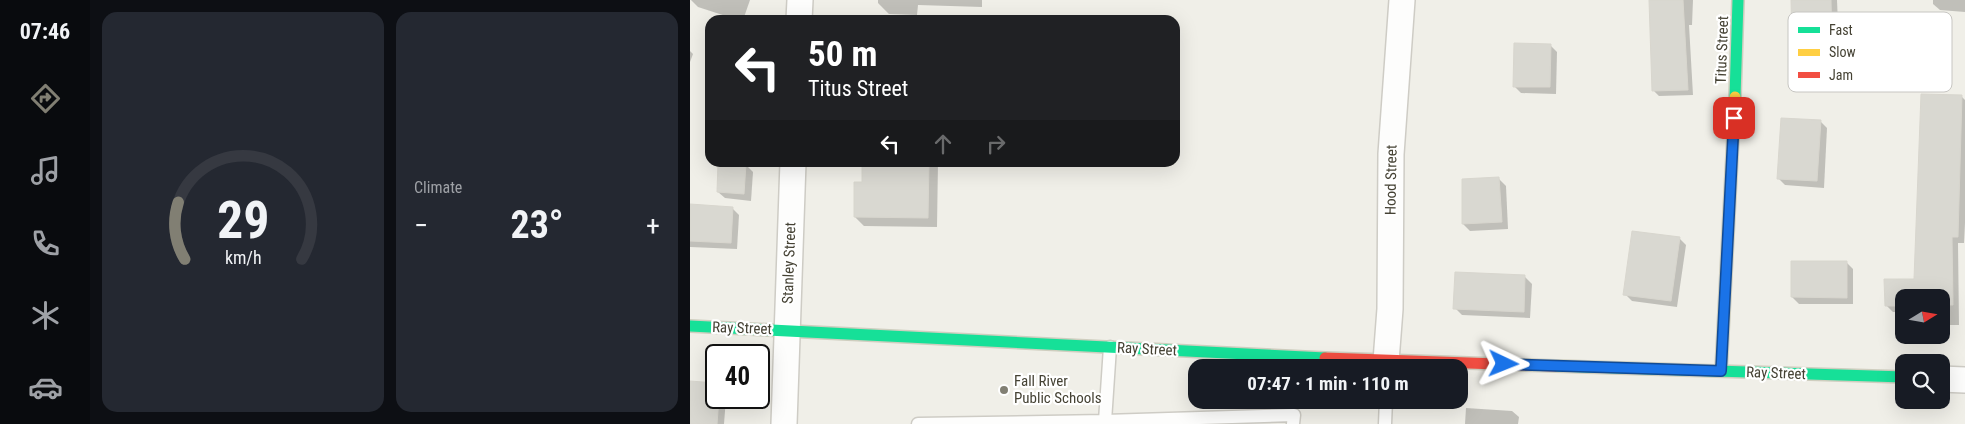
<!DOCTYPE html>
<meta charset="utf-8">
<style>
body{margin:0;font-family:"Roboto Condensed",sans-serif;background:#242831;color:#f1f3f6;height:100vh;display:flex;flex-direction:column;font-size:19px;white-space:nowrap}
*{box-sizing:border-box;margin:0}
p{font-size:16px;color:#9ea1a6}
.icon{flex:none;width:28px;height:28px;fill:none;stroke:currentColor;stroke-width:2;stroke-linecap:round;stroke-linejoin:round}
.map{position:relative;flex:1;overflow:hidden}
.details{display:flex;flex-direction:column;gap:12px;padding:12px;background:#0d0f14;width:600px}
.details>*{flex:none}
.top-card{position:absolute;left:15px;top:15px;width:475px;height:152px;border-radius:15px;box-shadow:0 5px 20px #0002;background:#202124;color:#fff;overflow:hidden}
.needle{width:32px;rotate:79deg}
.tools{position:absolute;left:1205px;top:289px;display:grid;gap:10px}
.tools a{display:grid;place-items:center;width:55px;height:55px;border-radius:10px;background:#171b24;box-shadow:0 5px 20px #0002;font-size:25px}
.speed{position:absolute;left:15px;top:344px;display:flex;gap:10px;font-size:25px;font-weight:700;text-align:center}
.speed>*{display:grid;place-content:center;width:65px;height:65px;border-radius:50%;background:#171b24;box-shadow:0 5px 20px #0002;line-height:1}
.speed .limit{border:2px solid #111;border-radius:8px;background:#fff;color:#111}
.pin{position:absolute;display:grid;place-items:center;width:42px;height:42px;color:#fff;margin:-21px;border-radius:10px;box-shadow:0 2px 8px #0006}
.me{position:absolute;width:55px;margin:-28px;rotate:92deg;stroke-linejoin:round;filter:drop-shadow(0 0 4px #0008)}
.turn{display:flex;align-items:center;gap:18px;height:105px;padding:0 20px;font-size:22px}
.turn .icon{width:65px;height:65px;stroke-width:2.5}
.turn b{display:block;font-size:35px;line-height:42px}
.lanes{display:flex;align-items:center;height:48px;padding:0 20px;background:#0003;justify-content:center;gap:25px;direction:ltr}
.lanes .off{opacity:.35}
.big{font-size:38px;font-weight:700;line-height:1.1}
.details .card{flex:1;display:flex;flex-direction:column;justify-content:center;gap:8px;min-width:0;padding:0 18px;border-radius:15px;background:#242831}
.details .dial{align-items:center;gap:0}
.dial svg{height:130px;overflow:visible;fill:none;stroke:#363941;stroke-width:7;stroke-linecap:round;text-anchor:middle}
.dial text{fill:#f1f3f6;stroke:none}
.heat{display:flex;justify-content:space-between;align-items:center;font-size:28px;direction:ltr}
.details .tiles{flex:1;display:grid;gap:12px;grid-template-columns:repeat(2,1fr)}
.trip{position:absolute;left:498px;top:359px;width:280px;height:50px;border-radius:15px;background:#171b24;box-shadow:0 5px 20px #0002;font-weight:700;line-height:50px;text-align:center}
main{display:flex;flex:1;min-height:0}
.tabs{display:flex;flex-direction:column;width:90px;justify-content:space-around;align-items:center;background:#090b0e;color:#9ea1a6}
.tabs .icon{width:35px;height:35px}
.tabs .selected{color:#817f73}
.tabs b{font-size:22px;color:#f1f3f6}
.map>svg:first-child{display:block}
.shadow{fill:#0003}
.building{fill:#d9d8d1;stroke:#d8d6ce}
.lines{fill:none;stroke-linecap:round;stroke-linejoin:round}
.lane-casing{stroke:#ceccc5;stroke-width:15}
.street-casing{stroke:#ceccc5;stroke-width:28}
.fast-casing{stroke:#cfcebf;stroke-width:14}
.slow-casing{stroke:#cfcebf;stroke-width:14}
.jam-casing{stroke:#cfcebf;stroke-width:14}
.lane{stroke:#fdfdfc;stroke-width:12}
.street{stroke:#fdfdfc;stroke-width:25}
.fast{stroke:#16e098;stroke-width:11}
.slow{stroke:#ffcf43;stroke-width:11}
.jam{stroke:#f24e42;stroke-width:11}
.route-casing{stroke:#114b97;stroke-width:12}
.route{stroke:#1a73e8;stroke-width:9}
.poi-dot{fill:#817f73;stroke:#fff;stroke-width:2}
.labels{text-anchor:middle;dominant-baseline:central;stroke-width:4.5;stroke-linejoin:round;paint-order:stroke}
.street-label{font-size:15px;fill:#454234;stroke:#fff}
.poi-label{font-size:15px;fill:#454234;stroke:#fff;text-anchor:start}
.key{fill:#fff;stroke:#c7c6c2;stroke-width:1}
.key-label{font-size:14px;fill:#454234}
</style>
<main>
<nav class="tabs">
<b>07:46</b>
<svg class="icon selected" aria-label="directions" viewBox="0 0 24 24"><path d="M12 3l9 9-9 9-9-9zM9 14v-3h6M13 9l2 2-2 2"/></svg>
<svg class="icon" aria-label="music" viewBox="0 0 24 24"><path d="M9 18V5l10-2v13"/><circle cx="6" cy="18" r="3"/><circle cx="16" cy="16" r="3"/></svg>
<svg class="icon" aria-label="phone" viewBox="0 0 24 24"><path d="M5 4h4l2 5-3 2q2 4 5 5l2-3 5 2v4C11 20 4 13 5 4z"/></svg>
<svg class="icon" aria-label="climate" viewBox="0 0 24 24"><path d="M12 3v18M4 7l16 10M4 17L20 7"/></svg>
<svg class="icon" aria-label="car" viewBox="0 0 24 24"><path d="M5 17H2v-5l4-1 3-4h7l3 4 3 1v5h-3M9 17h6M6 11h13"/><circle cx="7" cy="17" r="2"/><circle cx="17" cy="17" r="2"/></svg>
</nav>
<section class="details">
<div class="tiles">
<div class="card dial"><svg viewBox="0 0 100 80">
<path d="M14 69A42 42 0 1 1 86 69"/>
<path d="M14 69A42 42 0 0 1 10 34" stroke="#817f73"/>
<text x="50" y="56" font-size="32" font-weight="700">29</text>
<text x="50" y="72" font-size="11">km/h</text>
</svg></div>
<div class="card"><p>Climate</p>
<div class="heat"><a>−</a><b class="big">23°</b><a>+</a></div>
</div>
</div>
</section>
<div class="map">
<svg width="1275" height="424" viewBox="0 0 1275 424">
<rect width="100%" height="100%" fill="#f0efe8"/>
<g class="shadow">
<polygon points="1,0 60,0 53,20 48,20 8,7"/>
<polygon points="188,0 292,0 292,7 228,5 227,15 199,14 188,3"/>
<polygon points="960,0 1003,0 1002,25 999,25 1003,95 969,96 964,91"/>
<polygon points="1102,0 1147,0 1149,49 1110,50 1103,44"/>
<polygon points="1243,0 1275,0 1275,12 1250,10 1243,4"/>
<polygon points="860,45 867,52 866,94 831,93 824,86"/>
<polygon points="0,51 3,54 0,62"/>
<polygon points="1271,96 1275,100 1275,223 1274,243 1268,243 1269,325 1251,325 1251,298 1214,298 1214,312 1203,312 1196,305 1226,280"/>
<polygon points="1130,121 1137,128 1134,188 1095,185 1089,179"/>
<polygon points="173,162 248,162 247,227 174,226 165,217 173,183"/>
<polygon points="56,165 63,172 61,201 35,198 28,192"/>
<polygon points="809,179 816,186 818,229 780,231 773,224"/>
<polygon points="0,206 42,208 49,215 47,249 0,247"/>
<polygon points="989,238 996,245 987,307 942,301 935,294"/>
<polygon points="1156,262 1163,269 1163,304 1109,304 1102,297"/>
<polygon points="835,277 842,284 840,318 772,315 765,308"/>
<polygon points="0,383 26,384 26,398 36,398 34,424 0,424"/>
<polygon points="776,408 822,411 829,417 828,424 775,424"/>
</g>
<g class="building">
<polygon points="959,0 993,0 998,90 962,91"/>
<polygon points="1101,0 1141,0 1142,43 1102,44"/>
<polygon points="824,43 861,44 860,87 823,87"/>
<polygon points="1231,94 1272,95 1268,237 1262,237 1263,305 1251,305 1251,298 1214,298 1214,306 1195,306 1194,279 1224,279"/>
<polygon points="1091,118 1131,120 1127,181 1087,179"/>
<polygon points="172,162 239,162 238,218 164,217 164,182 172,182"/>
<polygon points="28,163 56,164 54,194 27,192"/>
<polygon points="809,177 812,222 772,224 772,179"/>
<polygon points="0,204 43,207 41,243 0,241"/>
<polygon points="942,231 990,237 981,301 933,295"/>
<polygon points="1101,261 1157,261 1157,298 1101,297"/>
<polygon points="765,272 835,275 834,312 763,309"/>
<polygon points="0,381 26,383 26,398 29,398 27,424 0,424"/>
</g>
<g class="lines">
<g class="lane-casing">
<g id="lane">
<polyline points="415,421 604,415 603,424"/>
<polyline points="228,424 415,421 420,347"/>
<polyline points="695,424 696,400"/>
</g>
</g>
<g class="street-casing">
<g id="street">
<polyline points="109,20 110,0"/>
<polyline points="696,361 700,309 701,154 712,0"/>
<polyline points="1251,379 1275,380"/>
<polyline points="94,424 103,162"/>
</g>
</g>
<g class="fast-casing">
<g id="fast">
<polyline points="1045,97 1048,0"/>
<polyline points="0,326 635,358"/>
<polyline points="866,366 1214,377"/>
</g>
</g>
<g class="slow-casing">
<polyline id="slow" points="1031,371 1045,97"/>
</g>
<g class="jam-casing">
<polyline id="jam" points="635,358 866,366"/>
</g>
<use href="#lane" class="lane"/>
<use href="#street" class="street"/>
<use href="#fast" class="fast"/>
<use href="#slow" class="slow"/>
<use href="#jam" class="jam"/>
</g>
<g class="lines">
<g class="route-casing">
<polyline id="route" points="814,364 1031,371 1044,118"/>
</g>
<use href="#route" class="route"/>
</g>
<circle class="poi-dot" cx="314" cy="390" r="5"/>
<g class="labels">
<g class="street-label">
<text transform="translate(1032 50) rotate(-88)">Titus Street</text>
<text transform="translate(701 180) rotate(-89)">Hood Street</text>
<text transform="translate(99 263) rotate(-88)">Stanley Street</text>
<text transform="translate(52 328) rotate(2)">Ray Street</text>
<text transform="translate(457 349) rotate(3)">Ray Street</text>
<text transform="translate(1086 373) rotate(2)">Ray Street</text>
</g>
<g class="poi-label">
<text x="324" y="381">Fall River<tspan x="324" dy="17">Public Schools</tspan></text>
</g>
</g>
<rect x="1098" y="12" width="164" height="80" rx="8" class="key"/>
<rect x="1108" y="27" width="22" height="6" fill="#16e098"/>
<rect x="1108" y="49" width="22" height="7" fill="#ffcf43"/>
<rect x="1108" y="72" width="22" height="6" fill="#f24e42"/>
<g class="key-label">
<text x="1139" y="35">Fast</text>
<text x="1139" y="57">Slow</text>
<text x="1139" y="80">Jam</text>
</g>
</svg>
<div class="tools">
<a><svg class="needle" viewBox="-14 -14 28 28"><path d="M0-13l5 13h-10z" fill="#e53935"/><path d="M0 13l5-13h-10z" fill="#9ea1a6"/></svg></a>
<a><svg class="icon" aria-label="search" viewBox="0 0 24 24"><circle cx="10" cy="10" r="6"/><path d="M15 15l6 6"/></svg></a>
</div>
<div class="speed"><div class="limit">40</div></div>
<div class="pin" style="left:1044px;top:118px;background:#d93025"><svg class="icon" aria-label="arrive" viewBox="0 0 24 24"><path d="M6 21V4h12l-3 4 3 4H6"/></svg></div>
<svg class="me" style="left:814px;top:364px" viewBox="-20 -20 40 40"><path d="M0-17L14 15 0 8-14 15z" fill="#1a73e8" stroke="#fff" stroke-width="4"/></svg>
<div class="trip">07:47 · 1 min · 110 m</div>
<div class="top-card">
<div class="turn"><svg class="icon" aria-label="left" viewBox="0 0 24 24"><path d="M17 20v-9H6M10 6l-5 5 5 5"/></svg><div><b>50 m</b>Titus Street</div></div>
<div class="lanes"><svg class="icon" aria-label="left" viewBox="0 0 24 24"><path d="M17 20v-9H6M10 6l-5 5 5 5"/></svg><svg class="icon off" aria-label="ahead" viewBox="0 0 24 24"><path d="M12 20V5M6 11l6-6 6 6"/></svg><svg class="icon off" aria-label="right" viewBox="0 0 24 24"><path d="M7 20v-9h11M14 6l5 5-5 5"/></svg></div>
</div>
</div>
</main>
